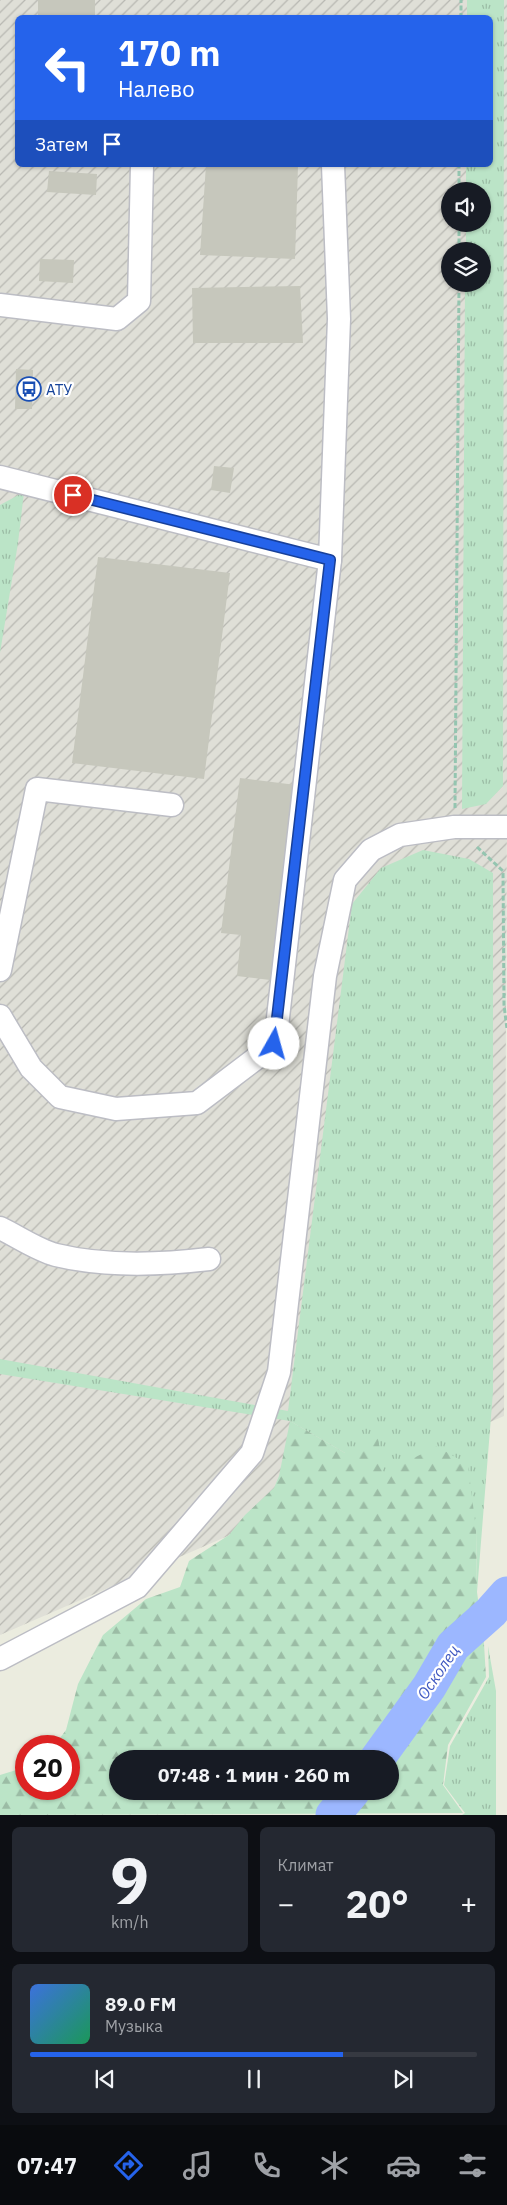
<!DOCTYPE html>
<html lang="ru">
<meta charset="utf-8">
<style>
body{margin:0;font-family:"IBM Plex Sans",sans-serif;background:#242831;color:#f1f3f6;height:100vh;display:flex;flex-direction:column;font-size:19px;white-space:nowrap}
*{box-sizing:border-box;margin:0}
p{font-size:16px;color:#9ea1a6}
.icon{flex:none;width:28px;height:28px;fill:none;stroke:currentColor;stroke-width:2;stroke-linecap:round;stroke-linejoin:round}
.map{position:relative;height:1815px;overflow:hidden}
.sheet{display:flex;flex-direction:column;gap:12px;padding:12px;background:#0d0f14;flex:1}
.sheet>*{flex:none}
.top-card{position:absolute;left:15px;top:15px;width:478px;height:152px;border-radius:8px;box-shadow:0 1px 4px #0004;background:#2563eb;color:#fff;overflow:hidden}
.buttons{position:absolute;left:441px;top:182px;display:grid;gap:10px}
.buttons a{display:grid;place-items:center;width:50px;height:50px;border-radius:50%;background:#171b24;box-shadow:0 1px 4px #0004;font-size:25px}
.speed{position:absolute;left:15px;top:1735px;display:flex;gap:10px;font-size:25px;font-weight:700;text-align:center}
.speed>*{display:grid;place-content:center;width:65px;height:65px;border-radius:50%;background:#171b24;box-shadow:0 1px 4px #0004;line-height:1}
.speed .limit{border:8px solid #d22;background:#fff;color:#111}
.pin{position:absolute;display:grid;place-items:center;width:42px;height:42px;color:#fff;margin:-21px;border:2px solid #fff;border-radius:50%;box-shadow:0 1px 5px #0007}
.me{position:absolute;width:55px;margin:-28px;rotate:7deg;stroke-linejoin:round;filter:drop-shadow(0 0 4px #0008)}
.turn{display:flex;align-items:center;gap:18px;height:105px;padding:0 20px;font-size:22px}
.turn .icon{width:65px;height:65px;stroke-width:2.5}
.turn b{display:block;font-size:35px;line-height:42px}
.then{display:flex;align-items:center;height:48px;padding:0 20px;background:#0003;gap:10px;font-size:19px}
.big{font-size:38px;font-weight:800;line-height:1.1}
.sheet .widget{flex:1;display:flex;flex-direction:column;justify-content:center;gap:8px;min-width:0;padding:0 18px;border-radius:8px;background:#242831}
.sheet .dial{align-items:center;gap:0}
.dial b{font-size:65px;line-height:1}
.song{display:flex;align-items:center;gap:15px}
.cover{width:60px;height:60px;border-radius:8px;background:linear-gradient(135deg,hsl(220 70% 55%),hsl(150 70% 35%))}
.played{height:5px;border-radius:2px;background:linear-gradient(90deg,#2563eb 70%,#363941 70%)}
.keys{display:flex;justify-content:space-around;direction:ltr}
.heat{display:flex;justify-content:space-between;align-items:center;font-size:28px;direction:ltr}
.sheet .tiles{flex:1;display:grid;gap:12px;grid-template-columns:1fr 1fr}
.widget:last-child{grid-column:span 2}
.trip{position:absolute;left:109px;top:1750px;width:290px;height:50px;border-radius:25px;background:#171b24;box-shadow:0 1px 4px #0004;font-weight:800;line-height:50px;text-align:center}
.menu{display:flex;height:80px;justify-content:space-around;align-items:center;background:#090b0e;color:#9ea1a6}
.menu .icon{width:35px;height:35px}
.menu .current{color:#2563eb}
.menu b{font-size:22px;color:#f1f3f6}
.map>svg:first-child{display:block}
.industrial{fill:url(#industrial-furrows);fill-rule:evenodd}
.grass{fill:url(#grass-tufts)}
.forest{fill:url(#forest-firs);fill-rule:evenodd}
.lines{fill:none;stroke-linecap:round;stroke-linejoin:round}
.river{stroke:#9cb7ff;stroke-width:35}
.building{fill:#c6c7bc}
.minor-casing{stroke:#bcbdc4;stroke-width:25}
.path{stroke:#94c5b0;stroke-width:3;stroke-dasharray:5 2.5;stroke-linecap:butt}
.minor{stroke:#fff;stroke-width:22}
.route-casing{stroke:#184099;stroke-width:12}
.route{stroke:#2563eb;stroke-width:9}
.labels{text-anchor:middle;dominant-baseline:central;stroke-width:4.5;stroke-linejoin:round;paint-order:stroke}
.transit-label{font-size:15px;fill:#164399;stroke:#fff;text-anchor:start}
.water-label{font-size:16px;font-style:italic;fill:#4059c1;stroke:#fff}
</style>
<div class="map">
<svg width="507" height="1815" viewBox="0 0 507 1815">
<defs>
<pattern id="industrial-furrows" width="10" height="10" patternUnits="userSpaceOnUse" patternTransform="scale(1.25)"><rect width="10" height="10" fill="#dfdfd7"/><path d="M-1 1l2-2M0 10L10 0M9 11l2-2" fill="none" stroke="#b8b8b2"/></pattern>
<pattern id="grass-tufts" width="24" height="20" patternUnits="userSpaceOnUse" patternTransform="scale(1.25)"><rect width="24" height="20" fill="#bbe4c7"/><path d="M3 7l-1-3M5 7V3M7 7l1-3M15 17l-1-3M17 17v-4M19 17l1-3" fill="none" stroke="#9bbca5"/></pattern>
<pattern id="forest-firs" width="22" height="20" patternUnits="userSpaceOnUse" patternTransform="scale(1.25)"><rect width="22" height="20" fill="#bbe4c7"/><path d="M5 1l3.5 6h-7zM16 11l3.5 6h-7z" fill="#9bbca5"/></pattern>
</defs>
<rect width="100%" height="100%" fill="#ebecdf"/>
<path class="industrial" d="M0 0H507V801L504 1416 0 1635ZM18 18H490V165H18ZM450 191H482V224H450ZM450 251H482V284H450Z"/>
<g class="grass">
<polygon points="467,0 504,0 503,786 486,804 462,809 465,284 482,284 482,251 466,251 466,224 482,224 482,191 466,191 466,165 490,165 490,18 467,17"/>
<polygon points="24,492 18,543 0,653 0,505"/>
<polygon points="423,850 469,859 493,873 493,1392 477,1592 476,1529 290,1421 0,1374 0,1359 288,1411 352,904 381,868"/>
<polygon points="488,1646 496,1691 496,1815 462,1815 465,1813 444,1785 450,1746 489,1677"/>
</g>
<path class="forest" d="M290 1421 345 1453 378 1437 383 1474 437 1446 468 1465 476 1529 477 1592 484 1644 486 1677 448 1745 443 1785 463 1813 0 1815V1775L26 1767V1789H69V1746H54L66 1730 78 1684 103 1635 146 1599 180 1587 189 1561 229 1535 245 1515 274 1488 279 1476ZM118 1759H390V1791H118Z"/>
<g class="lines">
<g class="river">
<polyline points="377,1759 429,1687 453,1646 491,1612 507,1594"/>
<polyline points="333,1815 353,1791"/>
</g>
</g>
<g class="building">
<rect x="38" y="0" width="57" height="18"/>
<polygon points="206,165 298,166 295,259 200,255"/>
<polygon points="49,171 97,174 96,195 47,192"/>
<polygon points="40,259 74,260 73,283 39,281"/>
<polygon points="300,286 303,343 193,343 192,288"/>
<polygon points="16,369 33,370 32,409 15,409"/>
<polygon points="214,466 234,468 230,493 211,490"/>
<polygon points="98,557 230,573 204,779 72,763"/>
<polygon points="240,778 296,785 270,980 237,976 241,935 221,933"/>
</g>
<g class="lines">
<g class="minor-casing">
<g id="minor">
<polyline points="0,305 117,319 139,301 142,165"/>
<polyline points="0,477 330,560 275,1044 197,1103 116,1109 60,1097 31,1068 0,1016"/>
<polyline points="330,560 339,319 333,165"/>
<polyline points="0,970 37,789 172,805"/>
<path d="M0 1228C17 1236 37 1250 56 1255 105 1267 159 1265 209 1259"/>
<polyline points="0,1659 137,1587 252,1453 279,1372 325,976 345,880 371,850 400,835 454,827 507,827"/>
</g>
</g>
<g class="path">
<polyline points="461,18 461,0"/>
<polyline points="459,191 459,165"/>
<polyline points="459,251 459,224"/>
<polyline points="455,808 459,284"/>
<polyline points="477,847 503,871 504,1005 507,1029"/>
</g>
<use href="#minor" class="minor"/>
</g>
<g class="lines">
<g class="route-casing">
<polyline id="route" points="73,495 330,560 274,1044"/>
</g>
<use href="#route" class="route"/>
</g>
<defs>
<g id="bus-ring" transform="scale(1.25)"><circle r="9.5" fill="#fff" stroke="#1a4fb4" stroke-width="1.5"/><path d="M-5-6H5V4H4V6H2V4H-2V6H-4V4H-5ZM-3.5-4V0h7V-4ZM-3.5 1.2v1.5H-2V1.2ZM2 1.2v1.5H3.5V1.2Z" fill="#1a4fb4"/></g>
</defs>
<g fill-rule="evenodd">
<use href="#bus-ring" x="29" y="389"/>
</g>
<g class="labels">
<g class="transit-label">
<text x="46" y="389">АТУ</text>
</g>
<g class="water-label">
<text transform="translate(438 1672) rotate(-56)">Осколец</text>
</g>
</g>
</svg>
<div class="buttons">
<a><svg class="icon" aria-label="sound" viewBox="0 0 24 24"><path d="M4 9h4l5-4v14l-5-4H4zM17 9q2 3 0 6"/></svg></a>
<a><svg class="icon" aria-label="layers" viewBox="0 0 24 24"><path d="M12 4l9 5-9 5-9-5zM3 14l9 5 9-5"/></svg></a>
</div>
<div class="speed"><div class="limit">20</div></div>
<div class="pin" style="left:73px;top:495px;background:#d93025"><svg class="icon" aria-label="arrive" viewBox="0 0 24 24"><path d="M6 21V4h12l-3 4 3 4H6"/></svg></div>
<svg class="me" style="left:274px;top:1044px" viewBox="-20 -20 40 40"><circle r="19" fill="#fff"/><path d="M0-13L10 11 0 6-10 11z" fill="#2563eb"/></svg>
<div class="trip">07:48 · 1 мин · 260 m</div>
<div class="top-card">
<div class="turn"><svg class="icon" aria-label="left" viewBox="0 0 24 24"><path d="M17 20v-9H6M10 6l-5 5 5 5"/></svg><div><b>170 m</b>Налево</div></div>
<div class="then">Затем<svg class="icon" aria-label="arrive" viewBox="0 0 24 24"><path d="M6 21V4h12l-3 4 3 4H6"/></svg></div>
</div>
</div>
<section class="sheet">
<div class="tiles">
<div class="widget dial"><b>9</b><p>km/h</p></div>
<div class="widget"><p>Климат</p>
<div class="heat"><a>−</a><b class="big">20°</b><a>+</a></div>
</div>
<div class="widget">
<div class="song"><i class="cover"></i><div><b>89.0 FM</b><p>Музыка</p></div></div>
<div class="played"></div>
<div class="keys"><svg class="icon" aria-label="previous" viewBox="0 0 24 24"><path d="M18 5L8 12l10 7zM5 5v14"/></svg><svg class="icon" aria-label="pause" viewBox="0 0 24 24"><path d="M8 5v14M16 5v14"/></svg><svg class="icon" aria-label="next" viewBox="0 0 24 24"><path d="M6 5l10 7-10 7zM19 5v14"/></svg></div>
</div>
</div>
</section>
<nav class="menu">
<b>07:47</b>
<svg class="icon current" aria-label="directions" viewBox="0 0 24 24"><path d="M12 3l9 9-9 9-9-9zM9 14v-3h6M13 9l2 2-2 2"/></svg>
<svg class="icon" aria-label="music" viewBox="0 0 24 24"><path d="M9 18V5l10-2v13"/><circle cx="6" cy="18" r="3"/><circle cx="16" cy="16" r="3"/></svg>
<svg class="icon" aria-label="phone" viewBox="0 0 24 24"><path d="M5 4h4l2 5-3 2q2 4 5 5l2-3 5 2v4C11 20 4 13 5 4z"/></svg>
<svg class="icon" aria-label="climate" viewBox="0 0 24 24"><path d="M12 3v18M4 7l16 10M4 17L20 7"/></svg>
<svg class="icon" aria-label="car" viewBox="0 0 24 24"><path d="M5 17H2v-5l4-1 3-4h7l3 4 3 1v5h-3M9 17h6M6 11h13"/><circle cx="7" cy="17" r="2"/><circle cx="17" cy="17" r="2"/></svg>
<svg class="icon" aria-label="filters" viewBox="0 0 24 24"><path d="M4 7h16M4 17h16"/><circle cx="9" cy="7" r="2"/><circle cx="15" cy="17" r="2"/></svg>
</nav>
